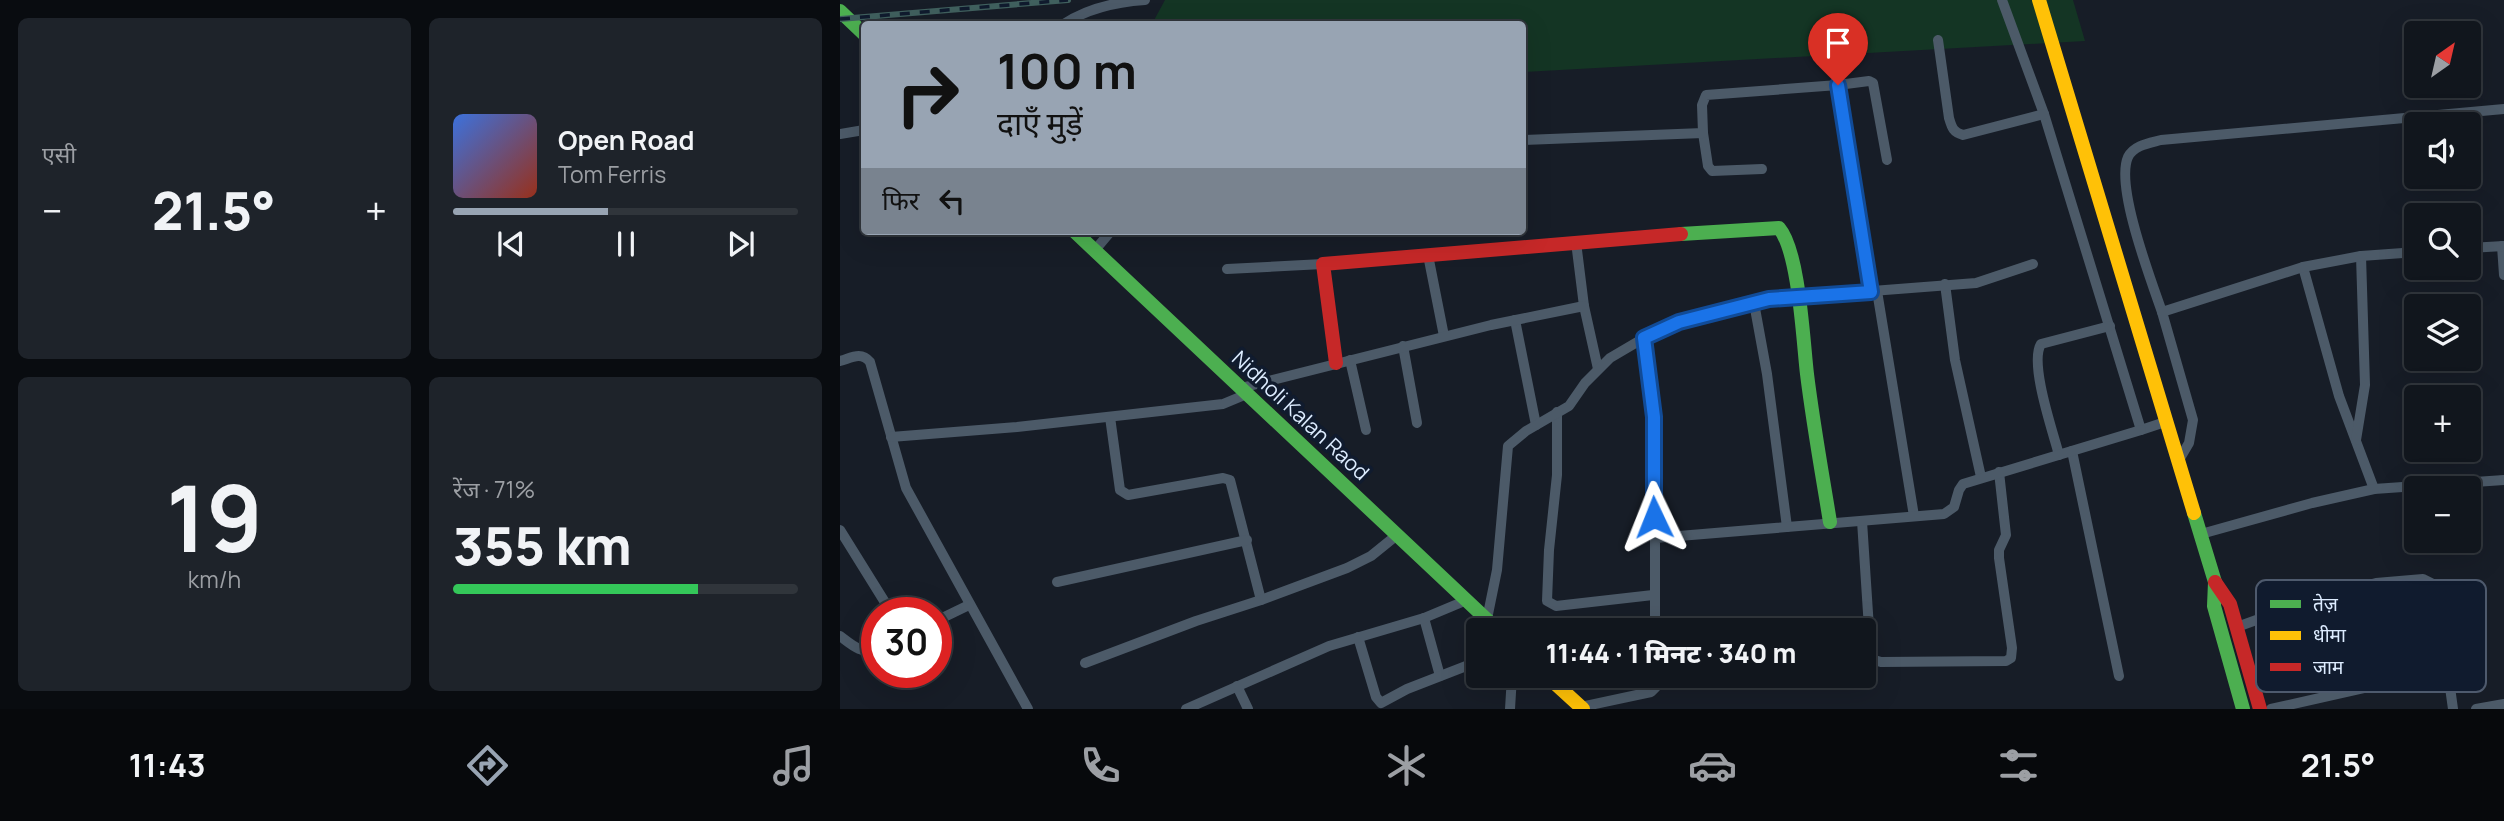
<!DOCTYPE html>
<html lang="hi">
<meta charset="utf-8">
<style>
body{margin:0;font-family:Manrope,"Noto Sans Devanagari",sans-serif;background:#1e232a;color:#f1f3f6;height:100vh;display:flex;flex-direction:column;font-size:26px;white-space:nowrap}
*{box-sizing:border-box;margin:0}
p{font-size:23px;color:#9c9fa4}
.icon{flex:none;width:38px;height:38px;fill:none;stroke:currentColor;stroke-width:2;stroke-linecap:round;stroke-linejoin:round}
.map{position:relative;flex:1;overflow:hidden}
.details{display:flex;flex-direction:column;gap:18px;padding:18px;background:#090c10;width:840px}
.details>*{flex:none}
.banner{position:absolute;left:21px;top:21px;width:665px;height:214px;border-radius:7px;box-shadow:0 7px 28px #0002,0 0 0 2px #30353b;background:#98a4b3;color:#111;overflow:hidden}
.needle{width:46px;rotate:34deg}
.fabs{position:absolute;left:1564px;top:21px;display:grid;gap:14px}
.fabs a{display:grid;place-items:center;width:77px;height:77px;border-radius:7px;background:#11161d;box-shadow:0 7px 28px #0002,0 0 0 2px #30353b;font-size:35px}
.speed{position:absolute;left:21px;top:597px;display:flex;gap:14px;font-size:35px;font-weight:700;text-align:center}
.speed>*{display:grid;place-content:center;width:91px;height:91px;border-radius:50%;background:#11161d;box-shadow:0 7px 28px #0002,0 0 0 2px #30353b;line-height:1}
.speed .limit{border:10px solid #d22;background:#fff;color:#111}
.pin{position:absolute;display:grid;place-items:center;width:60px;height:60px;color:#fff;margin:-72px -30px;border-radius:50% 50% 50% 0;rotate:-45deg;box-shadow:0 0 7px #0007}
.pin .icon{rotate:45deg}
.me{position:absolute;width:77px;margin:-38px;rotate:358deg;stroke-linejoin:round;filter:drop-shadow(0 0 5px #0008)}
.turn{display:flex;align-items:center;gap:24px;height:147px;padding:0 21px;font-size:32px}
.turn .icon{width:91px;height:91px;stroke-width:2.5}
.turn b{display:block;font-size:49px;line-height:60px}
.then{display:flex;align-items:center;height:66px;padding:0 21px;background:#0003;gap:14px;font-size:26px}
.big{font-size:52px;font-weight:800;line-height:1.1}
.details .widget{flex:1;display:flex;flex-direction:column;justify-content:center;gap:10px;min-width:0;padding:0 24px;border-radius:10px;background:#1e232a}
.details .dial{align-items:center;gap:0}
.dial b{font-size:91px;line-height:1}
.song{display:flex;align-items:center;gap:21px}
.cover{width:84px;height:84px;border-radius:10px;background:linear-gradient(135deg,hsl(220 70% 55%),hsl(10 70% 35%))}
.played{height:7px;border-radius:4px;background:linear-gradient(90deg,#98a4b3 45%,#30353b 45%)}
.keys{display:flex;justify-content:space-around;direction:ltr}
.heat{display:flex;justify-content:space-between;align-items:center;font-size:38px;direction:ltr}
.charge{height:10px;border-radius:5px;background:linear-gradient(90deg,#34c759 71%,#30353b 0)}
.details .tiles{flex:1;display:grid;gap:18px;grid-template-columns:repeat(2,1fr)}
.trip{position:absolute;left:626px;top:618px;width:410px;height:70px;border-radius:7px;background:#11161d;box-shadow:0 7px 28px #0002,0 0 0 2px #30353b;font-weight:800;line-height:70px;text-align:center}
.menu{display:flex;height:112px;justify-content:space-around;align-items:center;background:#07090c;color:#9c9fa4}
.menu .icon{width:49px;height:49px}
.menu .current{color:#98a4b3}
.menu b{font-size:32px;color:#f1f3f6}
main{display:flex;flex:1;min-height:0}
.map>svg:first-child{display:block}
.green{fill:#143524}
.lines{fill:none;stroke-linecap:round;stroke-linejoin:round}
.street{stroke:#4c5a68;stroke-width:10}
.fast{stroke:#4caf50;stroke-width:14}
.slow{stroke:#ffc107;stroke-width:14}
.jam{stroke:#c62828;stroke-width:14}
.rail-casing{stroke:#40605e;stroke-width:6}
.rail{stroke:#101b2e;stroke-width:3.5;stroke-dasharray:10;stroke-linecap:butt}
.route-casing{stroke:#114b97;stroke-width:18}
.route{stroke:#1a73e8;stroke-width:12}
.labels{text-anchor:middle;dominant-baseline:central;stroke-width:7;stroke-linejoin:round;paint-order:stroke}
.street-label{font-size:21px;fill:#ddecff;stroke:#101b2e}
.key{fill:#101b2e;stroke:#4e5a6d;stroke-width:2}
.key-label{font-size:19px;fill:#ddecff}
</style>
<main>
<section class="details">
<div class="tiles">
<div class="widget"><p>एसी</p>
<div class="heat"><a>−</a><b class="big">21.5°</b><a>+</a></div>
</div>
<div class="widget">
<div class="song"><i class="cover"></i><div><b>Open Road</b><p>Tom Ferris</p></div></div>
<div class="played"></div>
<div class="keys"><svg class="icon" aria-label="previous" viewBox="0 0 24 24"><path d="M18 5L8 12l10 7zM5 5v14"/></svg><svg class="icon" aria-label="pause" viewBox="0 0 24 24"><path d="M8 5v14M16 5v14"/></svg><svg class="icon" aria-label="next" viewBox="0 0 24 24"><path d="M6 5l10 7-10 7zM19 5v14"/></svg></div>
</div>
<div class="widget dial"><b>19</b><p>km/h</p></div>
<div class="widget"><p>रेंज · 71%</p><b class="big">355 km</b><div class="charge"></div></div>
</div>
</section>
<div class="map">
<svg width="1664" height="709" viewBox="0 0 1664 709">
<rect width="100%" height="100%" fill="#171d27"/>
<polygon class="green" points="325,0 1233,0 1245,41 683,72 682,24 312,24"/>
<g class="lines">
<g class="street">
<polyline points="1162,0 1204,114 1301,430 1328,421"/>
<path d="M224 24C248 8 276 2 305 0"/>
<path d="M1098 40 1109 118C1112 128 1113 132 1123 135L1204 114"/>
<polyline points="998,85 1029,81 1033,83 1047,160"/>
<polyline points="863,133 868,166 872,171 922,169"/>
<polyline points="0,134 24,130"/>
<polyline points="682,140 863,133 862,105 866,95 998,85 1031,292"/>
<polyline points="736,242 744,306"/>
<polyline points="1662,246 1664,275"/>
<polyline points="1629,248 1664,246"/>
<polyline points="255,250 271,231"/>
<polyline points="588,255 604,336"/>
<polyline points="1463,267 1499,396 1534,489"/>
<polyline points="387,269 483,264"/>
<polyline points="1105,284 1115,360 1141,477"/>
<polyline points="1037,291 1074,516"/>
<polyline points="914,303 927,374 947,527"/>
<path d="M1322 312C1311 280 1275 186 1288 157 1294 145 1310 143 1321 140L1664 109"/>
<polyline points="675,320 696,425"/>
<polyline points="563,346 577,423"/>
<polyline points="510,360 526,430"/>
<path d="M0 361C11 358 21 351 30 362L66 488 188 709"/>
<polyline points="401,388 651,325 744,306 758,369"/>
<polyline points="717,412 717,475 709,550 707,601 716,606 813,595"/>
<polyline points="270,417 280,490 288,495 383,478 390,480 421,600"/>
<polyline points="51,437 177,427 383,404 407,394"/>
<polyline points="1516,440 1525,385 1521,256"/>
<polyline points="1232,451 1279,676"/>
<path d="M1219 455C1213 432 1189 363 1201 344L1270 326"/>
<polyline points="1339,460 1349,443 1353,420 1322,312 1463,267 1521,256 1577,252"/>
<polyline points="1022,521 1031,659 1041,662 1166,661 1171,658 1172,648 1159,558 1159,550 1166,535 1159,472"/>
<polyline points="0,530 51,612"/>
<polyline points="1361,534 1472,503 1534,489 1664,480"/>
<polyline points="815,538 814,417 804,338 839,322 929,299 1136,283 1193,264"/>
<polyline points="217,582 407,540"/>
<polyline points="584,618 600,676"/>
<polyline points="647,619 657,570 668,446 686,431 729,406 745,383 770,358 804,338"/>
<polyline points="96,621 129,605"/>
<polyline points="1397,627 1466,602 1536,583 1583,579 1591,583 1597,593 1613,709"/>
<polyline points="815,630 815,538 1104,514 1114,507 1119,490 1123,484 1301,430"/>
<path d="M0 636C12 645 21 654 37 650"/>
<polyline points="518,637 536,697 541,703 567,689 639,661"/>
<polyline points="245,663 356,621 421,600 507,568 531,556 557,535"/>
<polyline points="397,686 408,709"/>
<polyline points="741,707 811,692 816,687 816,676"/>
<polyline points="346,709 489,646 584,618 627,600"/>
<polyline points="670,709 672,676"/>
<polyline points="1431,709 1608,669"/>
<polyline points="1636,709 1664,704"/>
</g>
<g class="fast">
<polyline points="0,11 24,34"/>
<polyline points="234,231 658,630"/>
<path d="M841 234 939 228C959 251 963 340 967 374 973 423 982 473 990 522"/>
<polyline points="1354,513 1375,582 1374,606 1403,709"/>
</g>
<g class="slow">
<polyline points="1199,0 1354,513"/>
<polyline points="707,676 743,709"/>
</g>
<g class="jam">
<polyline points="496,363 483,264 841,234"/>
<polyline points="1375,582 1390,604 1420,709"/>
</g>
<g class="rail-casing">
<polyline id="rail" points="0,19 228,0"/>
</g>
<use href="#rail" class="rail"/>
</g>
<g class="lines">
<g class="route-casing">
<polyline id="route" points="814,517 814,417 804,338 839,322 929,299 1031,292 998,85"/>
</g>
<use href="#route" class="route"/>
</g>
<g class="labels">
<g class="street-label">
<text transform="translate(461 415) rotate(43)">Nidholi Kalan Raod</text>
</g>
</g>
<rect x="1416" y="580" width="230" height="112" rx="10" class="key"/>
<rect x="1430" y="600" width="31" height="8" fill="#4caf50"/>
<rect x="1430" y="631" width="31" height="9" fill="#ffc107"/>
<rect x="1430" y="663" width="31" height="8" fill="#c62828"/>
<g class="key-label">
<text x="1473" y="611">तेज़</text>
<text x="1473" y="642">धीमा</text>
<text x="1473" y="674">जाम</text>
</g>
</svg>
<div class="fabs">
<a><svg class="needle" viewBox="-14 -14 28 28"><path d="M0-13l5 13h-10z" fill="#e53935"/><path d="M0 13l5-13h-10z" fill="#9c9fa4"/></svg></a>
<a><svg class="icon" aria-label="sound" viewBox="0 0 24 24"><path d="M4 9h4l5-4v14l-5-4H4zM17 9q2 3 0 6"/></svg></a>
<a><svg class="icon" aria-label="search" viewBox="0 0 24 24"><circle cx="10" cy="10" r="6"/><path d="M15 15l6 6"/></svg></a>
<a><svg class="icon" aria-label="layers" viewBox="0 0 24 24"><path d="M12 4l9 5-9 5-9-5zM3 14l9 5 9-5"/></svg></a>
<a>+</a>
<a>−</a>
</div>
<div class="speed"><div class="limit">30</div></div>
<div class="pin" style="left:998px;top:85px;background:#d93025"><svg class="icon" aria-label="arrive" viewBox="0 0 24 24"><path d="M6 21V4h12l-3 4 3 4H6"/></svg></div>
<svg class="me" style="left:814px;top:517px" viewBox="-20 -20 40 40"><path d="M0-17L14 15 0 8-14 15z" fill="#1a73e8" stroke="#fff" stroke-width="4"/></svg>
<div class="trip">11:44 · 1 मिनट · 340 m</div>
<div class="banner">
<div class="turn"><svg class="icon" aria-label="right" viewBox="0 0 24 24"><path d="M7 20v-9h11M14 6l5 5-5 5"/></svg><div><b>100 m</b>दाएँ मुड़ें</div></div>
<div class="then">फिर<svg class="icon" aria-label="left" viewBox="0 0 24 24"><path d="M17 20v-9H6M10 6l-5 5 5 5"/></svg></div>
</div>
</div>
</main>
<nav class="menu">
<b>11:43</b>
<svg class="icon current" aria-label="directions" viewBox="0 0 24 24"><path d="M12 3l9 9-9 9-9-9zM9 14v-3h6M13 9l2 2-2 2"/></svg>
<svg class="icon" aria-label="music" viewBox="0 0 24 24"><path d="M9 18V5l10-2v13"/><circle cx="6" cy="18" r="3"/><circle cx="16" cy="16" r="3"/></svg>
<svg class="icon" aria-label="phone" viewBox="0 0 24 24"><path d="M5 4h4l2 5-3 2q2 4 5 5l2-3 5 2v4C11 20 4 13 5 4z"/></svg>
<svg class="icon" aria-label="climate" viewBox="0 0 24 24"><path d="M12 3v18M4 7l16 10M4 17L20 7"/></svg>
<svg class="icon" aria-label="car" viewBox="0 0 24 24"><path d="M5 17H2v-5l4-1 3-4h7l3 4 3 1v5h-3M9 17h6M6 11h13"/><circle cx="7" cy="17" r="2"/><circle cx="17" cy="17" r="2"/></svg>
<svg class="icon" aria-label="filters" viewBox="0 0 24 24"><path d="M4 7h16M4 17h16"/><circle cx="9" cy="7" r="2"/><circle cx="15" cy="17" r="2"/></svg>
<b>21.5°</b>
</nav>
